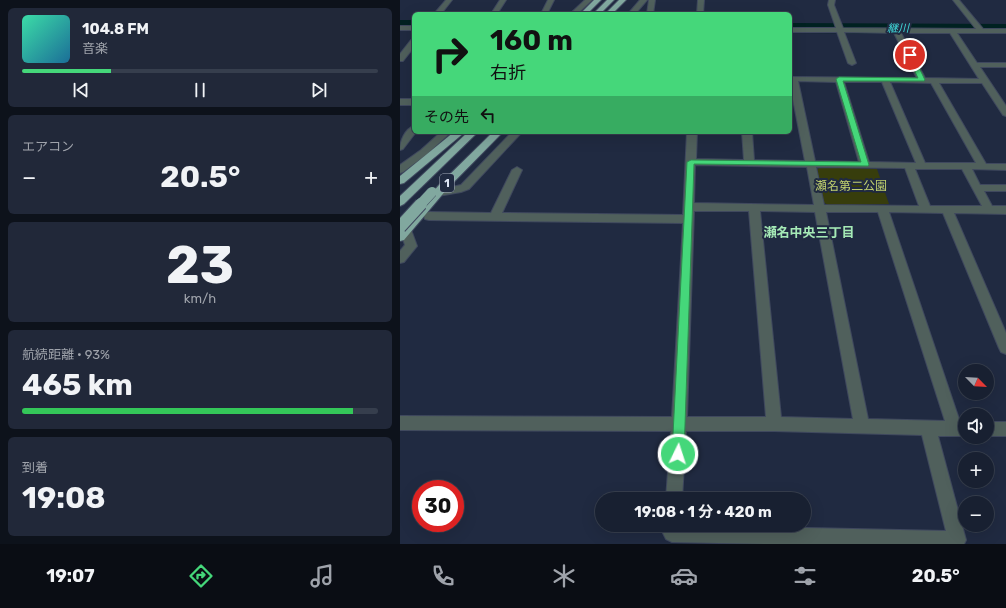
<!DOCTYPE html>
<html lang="ja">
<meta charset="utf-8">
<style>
body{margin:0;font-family:Rubik,"Noto Sans JP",sans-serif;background:#212839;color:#f1f3f6;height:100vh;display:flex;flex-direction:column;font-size:15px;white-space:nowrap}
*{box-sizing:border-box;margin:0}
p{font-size:13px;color:#9fa3ab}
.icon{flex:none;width:22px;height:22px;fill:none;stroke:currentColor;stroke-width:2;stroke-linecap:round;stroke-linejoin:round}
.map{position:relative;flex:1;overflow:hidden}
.drawer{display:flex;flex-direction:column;gap:8px;padding:8px;background:#0d121b;width:400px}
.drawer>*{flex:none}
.banner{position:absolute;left:12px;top:12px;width:380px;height:122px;border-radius:6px;box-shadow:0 4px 16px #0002,0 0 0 1px #363e4d;background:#45d77a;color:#111;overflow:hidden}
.needle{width:26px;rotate:114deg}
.buttons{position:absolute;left:558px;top:364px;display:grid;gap:8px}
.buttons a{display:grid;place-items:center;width:36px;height:36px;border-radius:50%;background:#182031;box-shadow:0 4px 16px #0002,0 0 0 1px #363e4d;font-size:20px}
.speed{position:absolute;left:12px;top:480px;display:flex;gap:8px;font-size:20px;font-weight:700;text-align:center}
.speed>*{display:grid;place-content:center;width:52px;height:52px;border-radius:50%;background:#182031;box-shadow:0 4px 16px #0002,0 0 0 1px #363e4d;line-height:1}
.speed .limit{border:6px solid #d22;background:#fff;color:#111}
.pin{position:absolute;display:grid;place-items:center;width:34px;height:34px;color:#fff;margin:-17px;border:2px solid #fff;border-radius:50%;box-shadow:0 1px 4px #0007}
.me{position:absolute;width:44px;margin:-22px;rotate:4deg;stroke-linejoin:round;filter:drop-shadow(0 0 3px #0008)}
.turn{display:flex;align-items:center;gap:14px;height:84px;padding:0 12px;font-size:18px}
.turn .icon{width:52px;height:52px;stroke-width:2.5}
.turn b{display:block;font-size:28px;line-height:34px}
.then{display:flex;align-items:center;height:38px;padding:0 12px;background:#0003;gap:8px;font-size:15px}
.big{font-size:30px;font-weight:700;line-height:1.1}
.drawer .tile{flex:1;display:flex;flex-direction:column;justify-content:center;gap:6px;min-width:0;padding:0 14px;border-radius:6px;background:#212839}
.drawer .dial{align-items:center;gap:0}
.dial b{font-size:52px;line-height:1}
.song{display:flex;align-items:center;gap:12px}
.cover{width:48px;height:48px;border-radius:6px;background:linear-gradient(135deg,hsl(160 70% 55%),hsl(200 70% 35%))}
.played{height:4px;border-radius:2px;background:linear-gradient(90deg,#45d77a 25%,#363e4d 25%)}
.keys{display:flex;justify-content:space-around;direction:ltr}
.heat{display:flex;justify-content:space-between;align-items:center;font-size:22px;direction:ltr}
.charge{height:6px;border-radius:3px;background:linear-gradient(90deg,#34c759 93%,#363e4d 0)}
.trip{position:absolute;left:195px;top:492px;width:216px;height:40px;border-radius:20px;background:#182031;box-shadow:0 4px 16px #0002,0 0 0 1px #363e4d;font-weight:700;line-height:40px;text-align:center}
.dock{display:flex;height:64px;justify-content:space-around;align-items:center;background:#0a0d14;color:#9fa3ab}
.dock .icon{width:28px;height:28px}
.dock .current{color:#45d77a}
.dock b{font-size:18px;color:#f1f3f6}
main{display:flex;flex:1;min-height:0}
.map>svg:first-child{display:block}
.green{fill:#373d0c}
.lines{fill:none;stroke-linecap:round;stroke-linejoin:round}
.river{fill:#002121;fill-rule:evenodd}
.street-casing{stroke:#3f485e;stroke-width:2}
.highway-casing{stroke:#3f485e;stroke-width:2}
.street{fill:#50605c;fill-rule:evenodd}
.highway{fill:#81a89f;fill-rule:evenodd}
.highway-bridge-far1-casing{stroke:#3f485e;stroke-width:11;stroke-linecap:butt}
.highway-bridge-casing{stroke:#3f485e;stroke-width:14;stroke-linecap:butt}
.highway-bridge-far1{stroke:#81a89f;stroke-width:10}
.highway-bridge{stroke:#81a89f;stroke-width:12}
.route{fill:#45d77a;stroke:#2d8c4f}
.labels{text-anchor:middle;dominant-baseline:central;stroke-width:4;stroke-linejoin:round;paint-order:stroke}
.far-water-label{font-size:11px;font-style:italic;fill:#3fdada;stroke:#202a41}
.shield{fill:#202a41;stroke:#a6aebf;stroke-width:1}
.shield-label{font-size:11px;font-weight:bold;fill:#dfe6f5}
.park-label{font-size:12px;fill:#c0d06e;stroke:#202a41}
.neighbourhood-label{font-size:13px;font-weight:bold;fill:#a5eab6;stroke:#202a41}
</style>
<main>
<section class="drawer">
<div class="tile">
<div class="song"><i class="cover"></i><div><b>104.8 FM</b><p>音楽</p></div></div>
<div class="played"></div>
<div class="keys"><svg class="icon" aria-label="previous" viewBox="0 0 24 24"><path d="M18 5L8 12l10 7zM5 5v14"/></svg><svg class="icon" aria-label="pause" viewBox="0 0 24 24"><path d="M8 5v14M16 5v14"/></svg><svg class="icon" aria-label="next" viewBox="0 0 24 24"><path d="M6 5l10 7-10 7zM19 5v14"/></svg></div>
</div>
<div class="tile"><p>エアコン</p>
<div class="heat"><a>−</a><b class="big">20.5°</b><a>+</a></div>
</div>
<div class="tile dial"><b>23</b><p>km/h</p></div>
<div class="tile"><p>航続距離 · 93%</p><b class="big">465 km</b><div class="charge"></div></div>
<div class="tile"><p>到着</p><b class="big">19:08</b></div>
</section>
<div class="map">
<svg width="606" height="544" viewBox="0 0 606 544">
<rect width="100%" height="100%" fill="#202a41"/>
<polygon class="green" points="420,167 477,169 489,204 428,205 423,202 416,171"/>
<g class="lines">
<g class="river">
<rect x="0" y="20" width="14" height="10"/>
<polygon points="390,23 606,24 606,34 390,33"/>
</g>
<g class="street-casing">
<g id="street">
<polygon points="46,0 52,0 41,14 34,14"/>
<polygon points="100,0 106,0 97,14 91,14"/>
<polygon points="148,0 154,0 147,14 141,14"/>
<polygon points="185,0 192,0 177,14 170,14"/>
<polygon points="240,0 247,0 235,14 228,14"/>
<polygon points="249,0 255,0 253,14 247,14"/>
<polygon points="298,0 304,0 303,14 297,14"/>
<path d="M429 0H435L434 5 443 28 576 29 553 0H559L583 29H606V33H557L577 63H606V67H580L606 106V116L603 115 582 83H539L586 164H606V170L572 169 580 185H606V191H584L592 206H606V214L554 213 606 333V354L601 352 599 348 543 213 489 212 560 422H565V436H538L566 540 564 544H365L272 542 266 539 263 533 266 527 270 525 546 531 522 435 374 431H286L282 499H266L271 431 0 430V416L272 417 283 223 29 220 25 219 24 216 25 213 29 212 91 213 112 170 117 167 122 170 102 213 283 215 287 132H297L296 159 344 160 342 132H352L354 160 405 161 390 84V77L517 78 494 33 444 32 456 63 452 65 448 63 437 32H390V28H436L428 5ZM501 33H550L579 79 525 78ZM398 81 436 82 459 162 415 161ZM444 82H482L516 163 469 162ZM490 82 531 83 576 163H525ZM295 165 407 167 414 205 294 203ZM416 167 505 168 519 206 424 205ZM515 169H562L582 206H530ZM294 211H349L366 417H287ZM360 211 415 212 453 419 381 417ZM426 212H478L545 421 468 419Z"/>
<rect x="0" y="26" width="14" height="4"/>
<polygon points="11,40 14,40 14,47 3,61 0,61 0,54"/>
<rect x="0" y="99" width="14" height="6"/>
<path d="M14 126V132H16L3 149 0 150C0 141 5 129 14 126Z"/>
<polygon points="41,132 51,132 27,154 3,172 0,173 0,165 21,150"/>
<polygon points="112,132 122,132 69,189 61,192 38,196 34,195 33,193 34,191 61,185"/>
<polygon points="6,226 10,227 17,246 4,262 0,263 0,251 5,245 0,230 2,227"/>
<rect x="587" y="422" width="19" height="14"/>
</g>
</g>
<g class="highway-casing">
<g id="highway">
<polygon points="194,0 201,0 187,14 180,14"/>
<polygon points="207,0 214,0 200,14 193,14"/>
<polygon points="219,0 226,0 212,14 205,14"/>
<polygon points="54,132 65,132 4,183 0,184 0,176"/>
<polygon points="68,132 78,132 4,204 0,206 0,196"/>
<polygon points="93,132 103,132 47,189 4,240 0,241 0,230 39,185"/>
</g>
</g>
<use href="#street" class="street"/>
<use href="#highway" class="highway"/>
<g class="highway-bridge-far1-casing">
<polyline id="highway-bridge-far1" points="20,205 32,192"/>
</g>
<g class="highway-bridge-casing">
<polyline id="highway-bridge" points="0,227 21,204"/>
</g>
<use href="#highway-bridge-far1" class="highway-bridge-far1"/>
<use href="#highway-bridge" class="highway-bridge"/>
</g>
<polygon class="route" points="508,54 513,55 525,80 524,81 443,81 469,165 468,166 294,164 284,454 282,458 278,460 274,458 272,454 287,162 291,160 461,162 436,79 439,77 518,78 507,55"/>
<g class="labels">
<g class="far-water-label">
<text x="498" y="28">継川</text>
</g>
<rect class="shield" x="40" y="174" width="14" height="18" rx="3"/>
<g class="shield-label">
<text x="47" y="183">1</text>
</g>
<g class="park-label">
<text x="451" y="186">瀬名第二公園</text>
</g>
<g class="neighbourhood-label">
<text x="409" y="232">瀬名中央三丁目</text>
</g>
</g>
</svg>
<div class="buttons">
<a><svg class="needle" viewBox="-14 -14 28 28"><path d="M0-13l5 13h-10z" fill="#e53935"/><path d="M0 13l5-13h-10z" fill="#9fa3ab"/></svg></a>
<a><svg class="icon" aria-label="sound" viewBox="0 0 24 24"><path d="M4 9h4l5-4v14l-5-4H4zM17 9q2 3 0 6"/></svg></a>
<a>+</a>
<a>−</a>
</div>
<div class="speed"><div class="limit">30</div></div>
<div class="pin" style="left:510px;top:55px;background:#d93025"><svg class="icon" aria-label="arrive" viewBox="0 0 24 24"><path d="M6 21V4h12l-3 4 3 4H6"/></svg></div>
<svg class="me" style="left:278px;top:454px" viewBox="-20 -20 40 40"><circle r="17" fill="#45d77a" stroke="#fff" stroke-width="3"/><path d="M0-11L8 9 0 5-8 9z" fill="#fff"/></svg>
<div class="trip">19:08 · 1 分 · 420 m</div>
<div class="banner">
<div class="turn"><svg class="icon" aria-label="right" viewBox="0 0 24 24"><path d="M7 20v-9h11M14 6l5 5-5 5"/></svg><div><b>160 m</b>右折</div></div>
<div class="then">その先<svg class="icon" aria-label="left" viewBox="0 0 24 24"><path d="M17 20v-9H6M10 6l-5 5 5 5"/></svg></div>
</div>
</div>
</main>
<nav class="dock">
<b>19:07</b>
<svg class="icon current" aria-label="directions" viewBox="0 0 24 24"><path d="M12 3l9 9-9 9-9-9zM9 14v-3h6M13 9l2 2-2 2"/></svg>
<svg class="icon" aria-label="music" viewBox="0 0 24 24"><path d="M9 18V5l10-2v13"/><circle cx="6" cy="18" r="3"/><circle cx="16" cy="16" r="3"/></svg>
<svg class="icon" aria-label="phone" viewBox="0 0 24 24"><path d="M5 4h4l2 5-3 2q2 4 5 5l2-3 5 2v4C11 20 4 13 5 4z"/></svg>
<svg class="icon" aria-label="climate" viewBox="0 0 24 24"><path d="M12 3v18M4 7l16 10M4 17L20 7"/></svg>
<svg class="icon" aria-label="car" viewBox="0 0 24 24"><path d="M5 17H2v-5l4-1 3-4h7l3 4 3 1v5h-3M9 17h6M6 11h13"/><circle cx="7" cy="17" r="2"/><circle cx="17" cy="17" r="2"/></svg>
<svg class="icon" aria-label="filters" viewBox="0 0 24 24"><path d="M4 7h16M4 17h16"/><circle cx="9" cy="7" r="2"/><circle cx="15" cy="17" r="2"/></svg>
<b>20.5°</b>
</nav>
